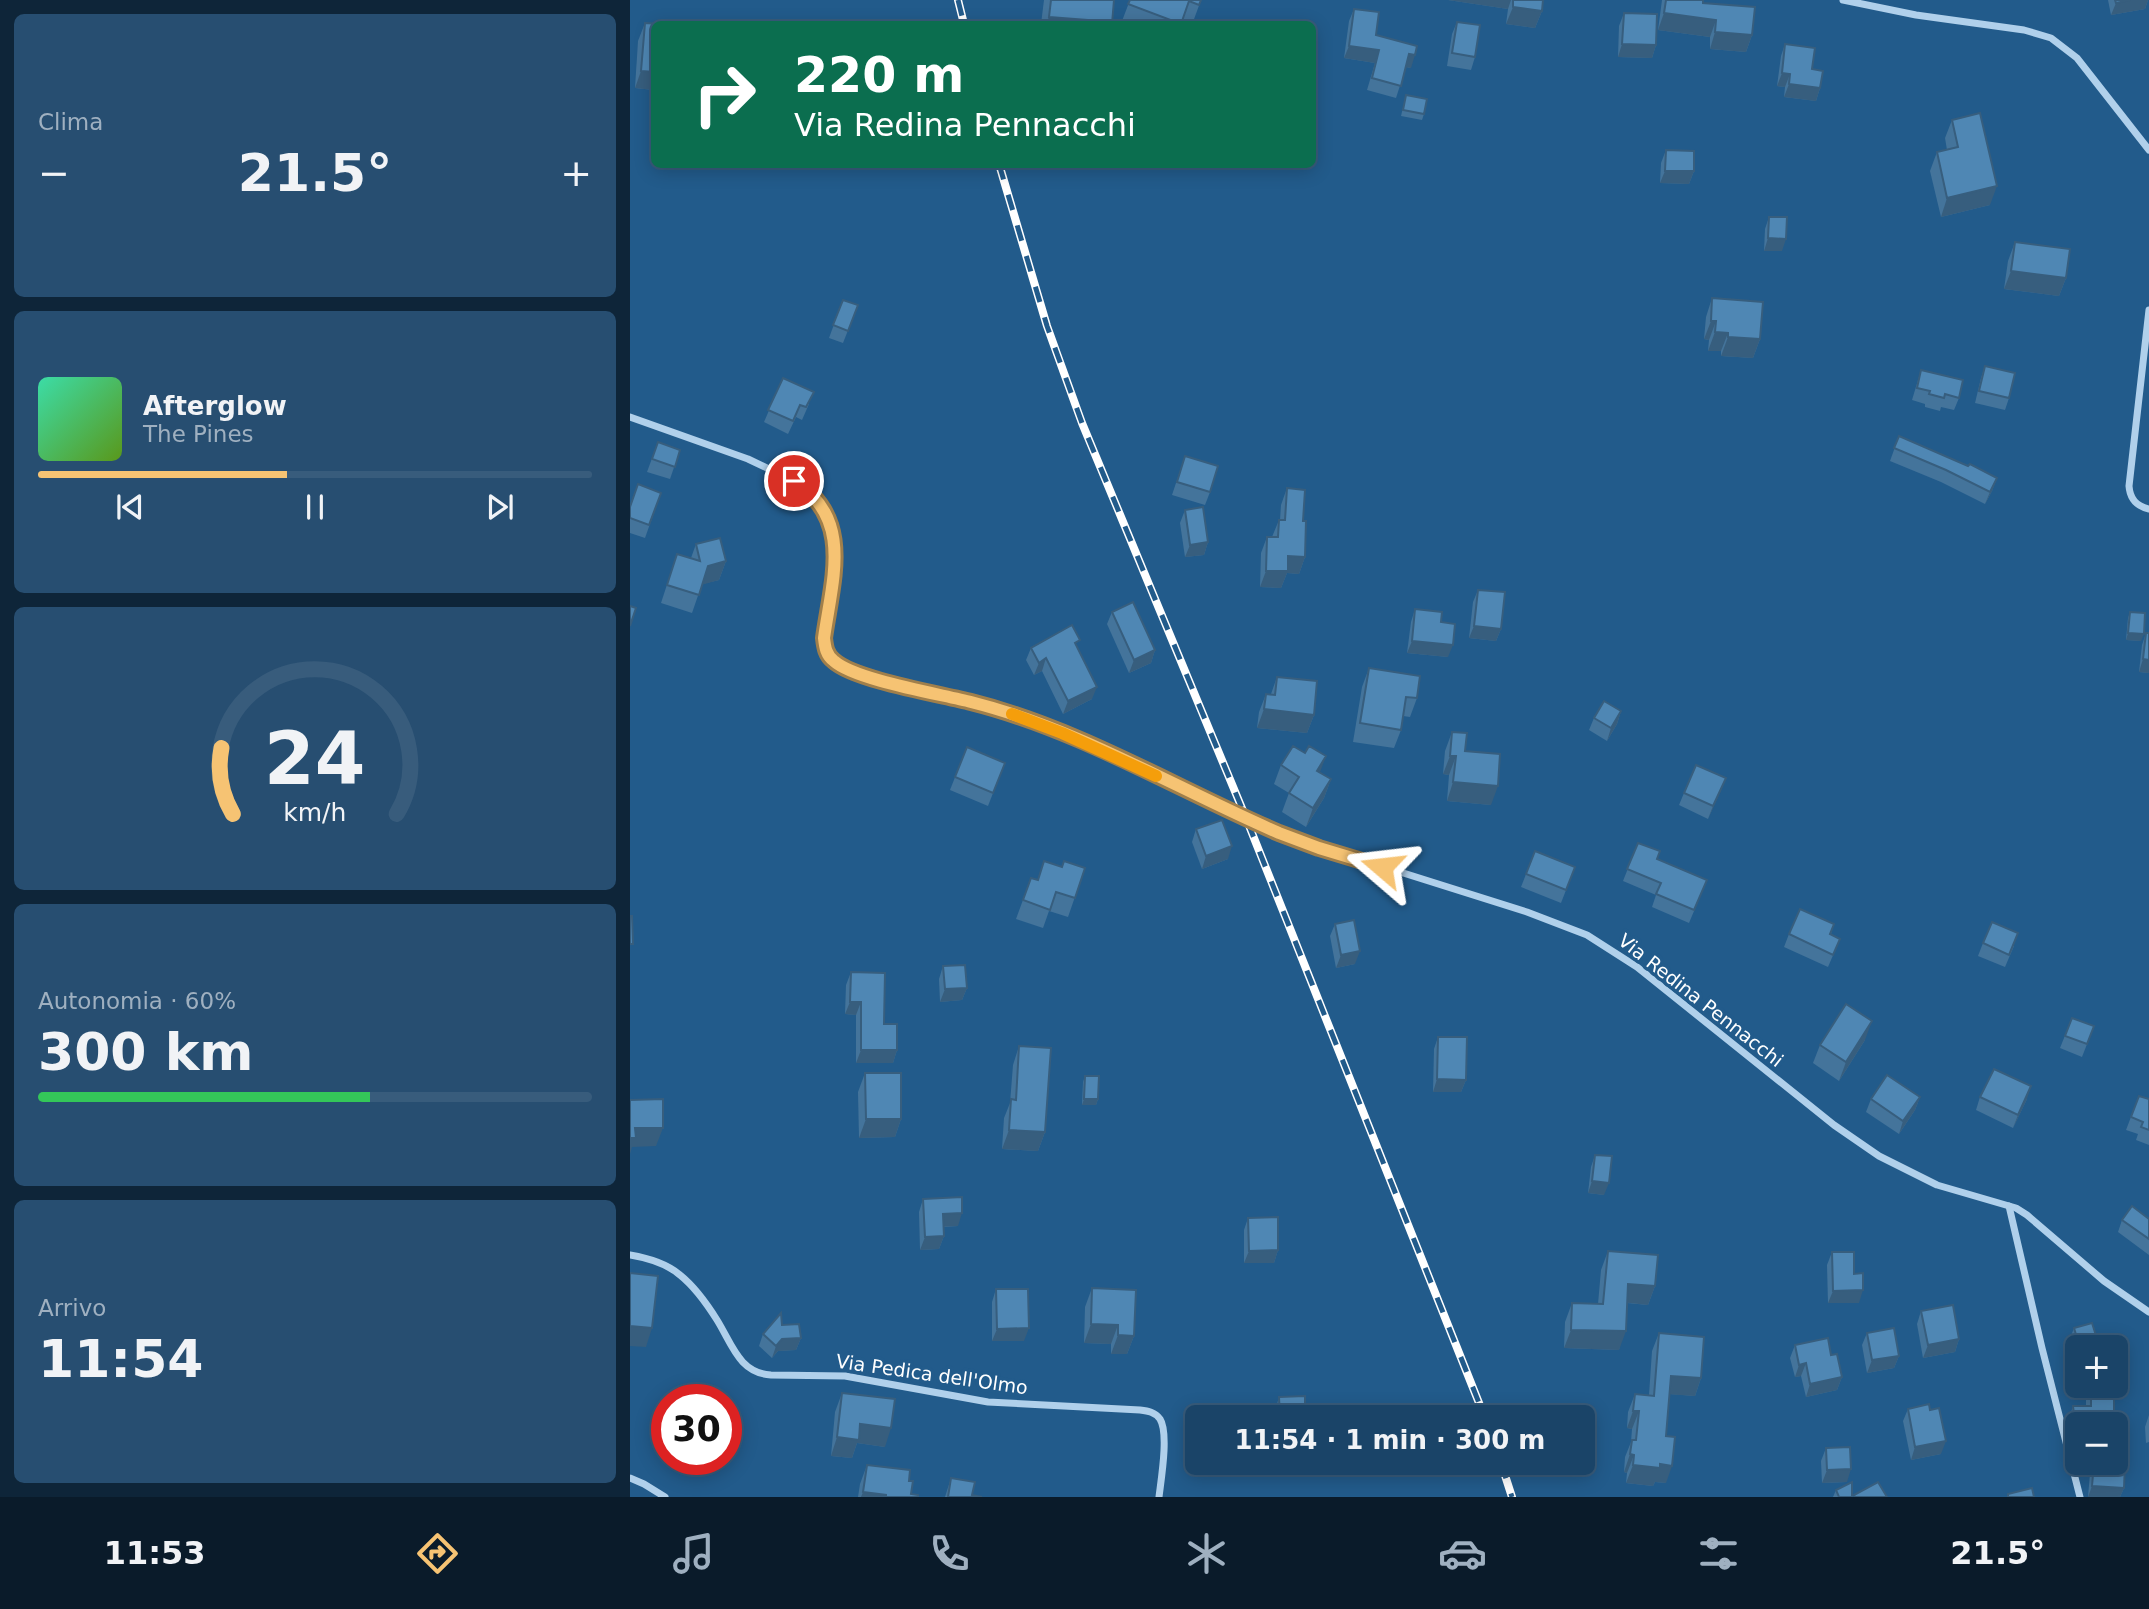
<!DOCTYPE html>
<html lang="it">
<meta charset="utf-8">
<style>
body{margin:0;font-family:"DejaVu Sans",sans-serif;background:#274e71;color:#f1f3f6;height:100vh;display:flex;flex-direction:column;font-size:26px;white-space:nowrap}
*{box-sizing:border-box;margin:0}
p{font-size:23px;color:#9fb0c0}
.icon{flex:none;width:38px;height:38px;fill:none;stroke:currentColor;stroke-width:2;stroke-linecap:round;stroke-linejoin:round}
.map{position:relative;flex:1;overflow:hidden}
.side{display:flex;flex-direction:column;gap:14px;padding:14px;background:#0e2539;width:630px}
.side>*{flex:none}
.hud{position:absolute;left:21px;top:21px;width:665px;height:147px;border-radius:10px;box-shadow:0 4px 18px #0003,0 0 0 2px #385c7c;background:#0b6e4f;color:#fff;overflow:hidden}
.controls{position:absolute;left:1435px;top:1335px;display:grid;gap:14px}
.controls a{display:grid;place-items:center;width:63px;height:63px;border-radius:10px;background:#1a4468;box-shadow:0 4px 18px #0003,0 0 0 2px #385c7c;font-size:35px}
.speed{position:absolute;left:21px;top:1384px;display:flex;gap:14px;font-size:35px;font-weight:700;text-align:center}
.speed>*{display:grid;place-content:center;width:91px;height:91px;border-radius:50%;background:#1a4468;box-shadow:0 4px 18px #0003,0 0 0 2px #385c7c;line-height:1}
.speed .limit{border:10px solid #d22;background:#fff;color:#111}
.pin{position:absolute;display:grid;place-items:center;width:60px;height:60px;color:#fff;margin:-30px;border:4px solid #fff;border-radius:50%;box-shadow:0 2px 7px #0007}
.me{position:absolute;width:77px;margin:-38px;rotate:287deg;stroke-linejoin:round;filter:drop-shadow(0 0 5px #0008)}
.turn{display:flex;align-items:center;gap:24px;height:147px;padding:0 28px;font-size:32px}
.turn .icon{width:91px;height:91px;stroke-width:2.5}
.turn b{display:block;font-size:49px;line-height:60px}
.big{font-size:52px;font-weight:800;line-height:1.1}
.side .card{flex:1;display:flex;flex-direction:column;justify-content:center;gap:10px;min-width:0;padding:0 24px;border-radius:10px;background:#274e71}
.side .dial{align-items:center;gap:0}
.dial svg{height:182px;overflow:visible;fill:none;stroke:#385c7c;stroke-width:7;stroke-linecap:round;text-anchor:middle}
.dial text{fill:#f1f3f6;stroke:none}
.song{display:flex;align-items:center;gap:21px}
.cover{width:84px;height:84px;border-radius:10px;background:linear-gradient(135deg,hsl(160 70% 55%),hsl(90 70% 35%))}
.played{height:7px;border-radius:4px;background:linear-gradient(90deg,#f6c373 45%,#385c7c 45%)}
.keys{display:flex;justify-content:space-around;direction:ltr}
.heat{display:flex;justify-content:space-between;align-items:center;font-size:38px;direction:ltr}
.charge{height:10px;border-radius:5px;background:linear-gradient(90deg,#34c759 60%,#385c7c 0)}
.trip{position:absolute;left:555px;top:1405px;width:410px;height:70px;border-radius:10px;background:#1a4468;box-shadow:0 4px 18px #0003,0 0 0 2px #385c7c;font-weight:800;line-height:70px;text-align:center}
.menu{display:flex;height:112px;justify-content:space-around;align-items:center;background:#0a1b2a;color:#9fb0c0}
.menu .icon{width:49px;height:49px}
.menu .on{color:#f6c373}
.menu b{font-size:32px;color:#f1f3f6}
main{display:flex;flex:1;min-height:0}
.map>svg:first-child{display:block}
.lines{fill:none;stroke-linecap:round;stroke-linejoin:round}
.street{stroke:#b0d0eb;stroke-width:7}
.rail-casing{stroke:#fff;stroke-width:8}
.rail{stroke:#225b8b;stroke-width:5;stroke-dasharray:16;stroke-linecap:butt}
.wall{fill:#44749b}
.shaded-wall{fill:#375e7e}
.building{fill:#4f87b4;stroke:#375e7e;stroke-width:2}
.route-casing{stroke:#a07f4b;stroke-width:18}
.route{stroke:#f6c373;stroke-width:12}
.slow{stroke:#f59e0b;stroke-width:12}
.labels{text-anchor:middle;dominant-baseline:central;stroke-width:7;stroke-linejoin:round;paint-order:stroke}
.street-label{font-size:19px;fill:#fff;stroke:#225b8b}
</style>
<main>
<section class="side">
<div class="card"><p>Clima</p>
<div class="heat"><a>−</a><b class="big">21.5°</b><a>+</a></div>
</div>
<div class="card">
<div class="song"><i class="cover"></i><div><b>Afterglow</b><p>The Pines</p></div></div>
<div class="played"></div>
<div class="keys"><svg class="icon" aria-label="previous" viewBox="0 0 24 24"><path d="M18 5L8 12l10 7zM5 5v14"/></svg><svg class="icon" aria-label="pause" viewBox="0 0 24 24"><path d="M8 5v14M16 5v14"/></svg><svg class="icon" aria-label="next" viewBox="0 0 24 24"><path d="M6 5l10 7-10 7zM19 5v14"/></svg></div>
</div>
<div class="card dial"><svg viewBox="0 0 100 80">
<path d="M14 69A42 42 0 1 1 86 69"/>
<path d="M14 69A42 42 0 0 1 9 40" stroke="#f6c373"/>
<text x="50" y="56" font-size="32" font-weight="700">24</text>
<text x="50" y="72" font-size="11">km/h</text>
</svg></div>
<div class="card"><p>Autonomia · 60%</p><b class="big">300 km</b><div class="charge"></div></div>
<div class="card"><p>Arrivo</p><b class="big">11:54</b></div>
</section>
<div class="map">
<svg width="1519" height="1497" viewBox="0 0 1519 1497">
<rect width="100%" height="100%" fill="#225b8b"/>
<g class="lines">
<g class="street">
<polyline points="1213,0 1286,15 1394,30 1421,38 1447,58 1519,150"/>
<path d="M1519 310 1499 486C1500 499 1506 506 1519 509"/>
<polyline points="0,417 118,459 164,481 182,495 198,520 205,550 204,581 195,644 197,653 204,661 227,673 357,706 405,722 659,837 897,912 957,935 1007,967 1204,1125 1249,1156 1307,1185 1386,1208 1397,1215 1474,1281 1519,1312"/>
<polyline points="1379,1206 1412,1348 1450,1497"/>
<path d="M0 1255C18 1258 36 1263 50 1275 65 1287 77 1304 87 1320 102 1344 109 1373 141 1375L215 1376 358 1402 510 1410C518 1411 525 1412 530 1419 539 1433 531 1480 529 1497"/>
<polyline points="0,1478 14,1484 35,1497"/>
</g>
<g class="rail-casing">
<g id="rail">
<polyline points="328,0 334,24"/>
<polyline points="369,164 417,326 452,423 616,818 855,1418"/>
<polyline points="871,1463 882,1497"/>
</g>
</g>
<use href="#rail" class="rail"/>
</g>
<g class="wall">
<polygon points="414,0 484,0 482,24 411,24"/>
<polygon points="500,0 571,0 563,22 553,19 551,24 500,24 492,21"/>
<polygon points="818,0 913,0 912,11 905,28 876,24 878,9"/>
<polygon points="1032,0 1073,0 1073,3 1122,35 1116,52 1080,49 1080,37 1028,30"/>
<polygon points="1478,0 1518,0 1515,9 1481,15"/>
<polygon points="724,9 746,35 781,68 776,67 766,98 737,90 745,63 714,58 719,21"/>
<polygon points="994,13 1026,45 1022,58 988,57 989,26"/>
<polygon points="827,22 845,57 841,70 817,66 822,34"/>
<polygon points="15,23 24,90 5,88 8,41"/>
<polygon points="1155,44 1182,69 1190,88 1186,101 1154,97 1155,87 1147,86 1151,56"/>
<polygon points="776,95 794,114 792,120 771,116"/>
<polygon points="1322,120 1360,205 1311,217 1300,171 1307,152 1317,150 1315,138"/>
<polygon points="1036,150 1064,171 1059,184 1030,183 1031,163"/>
<polygon points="1139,217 1152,251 1134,251 1135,229"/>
<polygon points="1385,242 1436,278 1429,296 1374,289 1378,261"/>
<polygon points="1082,298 1130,339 1123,358 1091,356 1091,351 1078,351 1079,340 1074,339 1076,317"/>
<polygon points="213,300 228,305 213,343 199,338"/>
<polygon points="1355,366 1379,398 1375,410 1345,403 1351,378"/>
<polygon points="1291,370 1329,398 1324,410 1311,407 1310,411 1295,407 1295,404 1282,400"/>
<polygon points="153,378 179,404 172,420 166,417 158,434 134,422"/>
<polygon points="1269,436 1367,478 1362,491 1355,504 1311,482 1260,461"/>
<polygon points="28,442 50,450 40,479 17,472"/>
<polygon points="555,456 580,492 575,505 542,495"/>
<polygon points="657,488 673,521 675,557 669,574 657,573 651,588 630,587 631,553 637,537 642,537 649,520 650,520 651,505"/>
<polygon points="31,493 15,538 0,533 0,507"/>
<polygon points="555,510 578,542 574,555 555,557 550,523"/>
<polygon points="66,544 96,561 89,580 72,584 62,613 31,603 47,554 61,558"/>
<polygon points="848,590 871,629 866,641 839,638 843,602"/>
<polygon points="785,609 811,622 818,657 777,653 781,622"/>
<polygon points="482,612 525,650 521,663 499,673 477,624"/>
<polygon points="1500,612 1511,641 1496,640 1498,618"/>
<polygon points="1516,633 1519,633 1519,673 1509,672 1512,645"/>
<polygon points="401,648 447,648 462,699 433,714 412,671 404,675 396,660"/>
<polygon points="739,668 787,698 780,717 773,716 771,730 764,748 723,742 732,687"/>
<polygon points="647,677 684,715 677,733 627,728 629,712 636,694 641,694"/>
<polygon points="991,711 987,724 977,741 959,730 964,718"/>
<polygon points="822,732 835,751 861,805 817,801 819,775 813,774 815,751"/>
<polygon points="337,747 370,775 358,806 320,790"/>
<polygon points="651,765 690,773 701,779 694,798 676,827 652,812 659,793 644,784"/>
<polygon points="1096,778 1078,819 1049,805 1054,793"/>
<polygon points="566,829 598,859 572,869 562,842"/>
<polygon points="1008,843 1027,859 1077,880 1059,923 1022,907 1026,895 993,881"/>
<polygon points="905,851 945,867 931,903 891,887"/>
<polygon points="432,867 455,868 438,917 419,911 413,928 386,919 401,878 407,880"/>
<polygon points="705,924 725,964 706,968 700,936"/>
<polygon points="1204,924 1201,934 1210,939 1198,967 1154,947 1159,934"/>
<polygon points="1353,943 1384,946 1375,967 1348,956"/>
<polygon points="313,966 337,988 332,1000 310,1002 309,979"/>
<polygon points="221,972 267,1050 263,1063 226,1063 226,1015 215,1014 216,985"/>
<polygon points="1442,1018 1464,1026 1452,1057 1430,1048"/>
<polygon points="808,1037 836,1080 831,1092 803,1092 804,1049"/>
<polygon points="1235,1040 1209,1081 1183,1063 1190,1045"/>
<polygon points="389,1046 415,1132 408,1151 372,1149 374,1118 380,1103 383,1065"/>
<polygon points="235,1073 271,1119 265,1137 229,1138 228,1092"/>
<polygon points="455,1076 468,1099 466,1105 452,1105 453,1082"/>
<polygon points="1509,1096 1519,1099 1519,1145 1506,1140 1508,1134 1496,1130"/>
<polygon points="1290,1097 1285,1110 1269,1134 1236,1112 1241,1099"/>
<polygon points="1350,1097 1397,1099 1383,1128 1346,1110"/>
<polygon points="965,1155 974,1195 958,1193 961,1167"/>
<polygon points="293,1199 328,1226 314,1227 314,1236 309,1249 290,1250 289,1212"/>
<polygon points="618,1218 648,1250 644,1263 614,1263 614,1230"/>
<polygon points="1519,1219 1519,1255 1488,1232 1492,1220"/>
<polygon points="978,1251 1025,1286 1018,1305 997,1303 989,1350 934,1348 935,1322 942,1303 968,1304 971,1270"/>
<polygon points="1202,1252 1224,1274 1229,1303 1198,1303 1197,1265"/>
<polygon points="462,1288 504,1336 497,1354 481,1354 481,1344 454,1343 455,1307"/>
<polygon points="366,1289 394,1341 362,1341 362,1302"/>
<polygon points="1291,1311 1329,1339 1325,1352 1293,1358 1287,1324"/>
<polygon points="152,1325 171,1338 166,1350 148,1351 142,1358 129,1346 133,1334"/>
<polygon points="1444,1328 1470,1348 1447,1348 1447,1367 1439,1341"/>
<polygon points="1029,1333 1071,1378 1065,1396 1040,1394 1036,1436 1036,1483 1025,1482 1023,1486 996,1483 997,1473 994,1472 995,1457 1001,1442 1002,1429 997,1428 998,1412 1005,1394 1019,1395 1022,1351"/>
<polygon points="1237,1333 1269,1356 1264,1368 1237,1373 1232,1345"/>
<polygon points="1165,1345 1201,1355 1212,1377 1207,1390 1176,1397 1171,1376 1165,1377 1160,1358"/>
<polygon points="1460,1386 1484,1386 1447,1424 1447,1436 1441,1435 1439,1419 1443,1406 1456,1406 1456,1397"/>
<polygon points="212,1393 255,1447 227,1443 222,1458 201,1456 205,1412"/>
<polygon points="649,1397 675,1418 643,1418"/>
<polygon points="1278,1409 1311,1454 1281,1460 1273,1421"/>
<polygon points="1519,1415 1519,1442 1516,1443 1515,1427"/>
<polygon points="1196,1448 1217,1482 1192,1483 1191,1461"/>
<polygon points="644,1463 674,1463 670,1473 645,1474"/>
<polygon points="1463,1463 1486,1463 1494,1488 1490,1497 1458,1497 1460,1473"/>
<polygon points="237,1465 279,1481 281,1494 288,1497 228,1497 230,1484"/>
<polygon points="321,1478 342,1495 352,1497 315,1497"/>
<polygon points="1206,1490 1222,1497 1203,1497"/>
</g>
<g class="shaded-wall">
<polygon points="818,0 881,0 878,9"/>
<polygon points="1500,0 1518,0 1515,9 1481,15 1486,3"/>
<polygon points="883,7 912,11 905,28 876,24"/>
<polygon points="1034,13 1086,20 1080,37 1028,30"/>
<polygon points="419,17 457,20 456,24 416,24"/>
<polygon points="1085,32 1122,35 1116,52 1080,49"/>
<polygon points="992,44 1026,45 1022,58 988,57"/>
<polygon points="719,46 749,50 745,63 714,58"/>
<polygon points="779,54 785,55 781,68 775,67"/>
<polygon points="11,71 24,72 24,90 5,88"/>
<polygon points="1152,73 1160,74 1155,87 1147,86"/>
<polygon points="1159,84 1190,88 1186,101 1154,97"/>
<polygon points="1035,171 1064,171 1059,184 1030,183"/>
<polygon points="1367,186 1360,205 1311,217 1317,198"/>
<polygon points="1138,238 1156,239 1152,251 1134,251"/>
<polygon points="1381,271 1436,278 1429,296 1374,289"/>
<polygon points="1081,321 1086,321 1079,340 1074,339"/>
<polygon points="1085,332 1098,333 1091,351 1078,351"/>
<polygon points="1098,337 1130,339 1123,358 1091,356"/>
<polygon points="1367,478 1362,491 1355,504 1360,492"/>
<polygon points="578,542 574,555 555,557 560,545"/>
<polygon points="658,556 675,557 669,574 657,573 651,588 630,587 636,571"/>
<polygon points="96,561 89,580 71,585 78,566"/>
<polygon points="844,626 871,629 866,641 839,638"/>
<polygon points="1498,633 1514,634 1511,641 1496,640"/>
<polygon points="782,641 823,645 818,657 777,653"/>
<polygon points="525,650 521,663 499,673 504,660"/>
<polygon points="416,658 412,671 404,675 409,663"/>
<polygon points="1513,659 1519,660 1519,673 1509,672"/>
<polygon points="467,687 462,699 433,714 438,701"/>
<polygon points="634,709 684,715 677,733 627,728"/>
<polygon points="991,711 987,724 977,741 981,728"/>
<polygon points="696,756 689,775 687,771"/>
<polygon points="820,756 826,756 819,775 813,774"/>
<polygon points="1096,778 1091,791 1078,819 1083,806"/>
<polygon points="701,779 694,798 676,827 683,808"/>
<polygon points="823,782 868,786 861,805 817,801"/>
<polygon points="602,846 598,859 572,869 576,856"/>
<polygon points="730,951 725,964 706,968 711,955"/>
<polygon points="337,988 332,1000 310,1002 315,989"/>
<polygon points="220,1002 231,1002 226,1015 215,1014"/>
<polygon points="1242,1021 1235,1040 1209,1081 1216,1062"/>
<polygon points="231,1050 267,1050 263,1063 226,1063"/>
<polygon points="807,1079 836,1080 831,1092 803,1092"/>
<polygon points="1401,1086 1397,1099 1383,1128 1388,1115"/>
<polygon points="1290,1097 1285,1110 1269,1134 1273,1121"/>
<polygon points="454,1099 468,1099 466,1105 452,1105"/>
<polygon points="236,1119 271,1119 265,1137 229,1138"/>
<polygon points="5,1128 33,1128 26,1146 2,1147 0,1154 0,1138"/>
<polygon points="379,1130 415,1132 408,1151 372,1149"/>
<polygon points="962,1181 979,1183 974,1195 958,1193"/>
<polygon points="332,1213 328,1226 308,1227 313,1214"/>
<polygon points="314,1236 309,1249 290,1250 295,1237"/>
<polygon points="648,1250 644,1263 614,1263 619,1251"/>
<polygon points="998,1284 1025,1286 1018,1305 991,1302"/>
<polygon points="1233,1290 1229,1303 1198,1303 1203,1291"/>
<polygon points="461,1324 488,1325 481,1344 454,1343"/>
<polygon points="0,1326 22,1328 16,1347 0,1346"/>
<polygon points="399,1328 394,1341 362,1341 367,1329"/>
<polygon points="941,1330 996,1331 989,1350 934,1348"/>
<polygon points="488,1335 504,1336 497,1354 481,1354"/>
<polygon points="171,1338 166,1350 148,1351 142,1358 146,1346 152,1339"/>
<polygon points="1329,1339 1325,1352 1293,1358 1298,1345"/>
<polygon points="1269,1356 1264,1368 1237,1373 1242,1360"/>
<polygon points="1176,1363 1171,1376 1165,1377 1169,1365"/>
<polygon points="1041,1376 1071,1378 1065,1396 1035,1394"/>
<polygon points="1212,1377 1207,1390 1176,1397 1180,1384"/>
<polygon points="1003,1411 1009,1411 1002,1429 997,1428"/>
<polygon points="1445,1423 1484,1423 1484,1424 1447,1424 1447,1436 1441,1435"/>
<polygon points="230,1424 261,1428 255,1447 227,1443 222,1458 201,1456 207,1437"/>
<polygon points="1316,1441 1311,1454 1281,1460 1285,1447"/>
<polygon points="1000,1454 1004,1455 997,1473 994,1472"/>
<polygon points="649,1463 674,1463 670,1473 645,1474"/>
<polygon points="1030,1464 1042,1466 1036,1483 1025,1482 1023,1486 996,1483 1003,1465"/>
<polygon points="1221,1469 1217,1482 1192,1483 1197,1470"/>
<polygon points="1462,1486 1494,1488 1490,1497 1458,1497"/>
<polygon points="233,1492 256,1495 256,1497 231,1497"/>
</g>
<g class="building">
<polygon points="421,0 484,0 482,24 457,24 457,20 419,17"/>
<polygon points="500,0 571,0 569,5 559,1 551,24 498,4"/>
<polygon points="883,0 913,0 912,11 883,7"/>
<polygon points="1036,0 1073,0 1073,3 1125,7 1122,35 1085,32 1086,20 1034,13"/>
<polygon points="1485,0 1500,0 1486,3"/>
<polygon points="724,9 749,12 746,35 787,46 785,55 779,54 771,86 742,78 749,50 719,46"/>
<polygon points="994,13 1027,14 1026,45 992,44"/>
<polygon points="827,22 850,25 845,57 822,53"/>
<polygon points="15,23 31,24 24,24 24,72 11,71"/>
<polygon points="1155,44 1185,48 1182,69 1193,71 1190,88 1159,84 1160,74 1152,73"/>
<polygon points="776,95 797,99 794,114 773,110"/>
<polygon points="1350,113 1367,186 1317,198 1307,152 1328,147 1322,120"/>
<polygon points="1036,150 1064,151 1064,171 1035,171"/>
<polygon points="1139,217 1157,217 1156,239 1138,238"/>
<polygon points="1385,242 1440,249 1436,278 1381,271"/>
<polygon points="1082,298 1133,302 1130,339 1098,337 1098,333 1085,332 1086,321 1081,321"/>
<polygon points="213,300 228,305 218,331 203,325"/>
<polygon points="1355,366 1385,373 1379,398 1349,391"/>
<polygon points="1291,370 1333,380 1329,398 1315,394 1314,398 1299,394 1300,391 1287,388"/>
<polygon points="153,378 184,392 176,407 170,405 163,421 138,410"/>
<polygon points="1269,436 1338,466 1340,464 1367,478 1360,492 1316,470 1264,448"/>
<polygon points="28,442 50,450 45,467 22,459"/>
<polygon points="555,456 588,466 580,492 547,482"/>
<polygon points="8,484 31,493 19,525 0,518 0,507"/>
<polygon points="657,488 675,490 673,521 676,521 675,557 658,556 658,571 636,571 637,537 648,537 649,520 655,520"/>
<polygon points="573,507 578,542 560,545 555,510"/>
<polygon points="90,538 96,561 78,566 69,595 37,585 47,554 70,561 66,544"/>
<polygon points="848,590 875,592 871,629 844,626"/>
<polygon points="503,602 525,650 504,660 482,612"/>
<polygon points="0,606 6,608 0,626"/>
<polygon points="785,609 812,612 811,622 825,624 823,645 782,641"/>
<polygon points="1500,612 1515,613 1514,634 1498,633"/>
<polygon points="442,625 450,640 445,643 467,687 438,701 416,658 409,663 401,648"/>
<polygon points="1516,633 1519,633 1519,660 1513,659"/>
<polygon points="739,668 790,676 787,698 776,697 771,730 730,723"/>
<polygon points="647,677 687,681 684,715 634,709 636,694 645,695"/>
<polygon points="974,701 991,711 981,728 964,718"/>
<polygon points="822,732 837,733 835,751 870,754 868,786 823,782 826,756 820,756"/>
<polygon points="663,746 675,753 679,746 696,756 687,771 701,779 683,808 659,793 669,777 651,765"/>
<polygon points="337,747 375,763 363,793 325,777"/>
<polygon points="1066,765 1096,778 1083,806 1054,793"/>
<polygon points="592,820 602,846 576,856 566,829"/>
<polygon points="1008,843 1030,851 1027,859 1077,880 1064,910 1026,894 1031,883 997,869"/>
<polygon points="905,851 945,867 936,890 896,874"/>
<polygon points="414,861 432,867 434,861 455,868 445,898 426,892 420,910 393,900 401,878 408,880"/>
<polygon points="1170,909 1204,924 1200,934 1210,939 1203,955 1159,934"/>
<polygon points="0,916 2,916 3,944 0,944"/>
<polygon points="724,920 730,951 711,955 705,924"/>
<polygon points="1362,922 1388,933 1379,955 1353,943"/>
<polygon points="335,965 337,988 315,989 313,966"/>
<polygon points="221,972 255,973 254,1024 267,1024 267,1050 231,1050 231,1002 220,1002"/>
<polygon points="1216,1004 1242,1021 1216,1062 1190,1045"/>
<polygon points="1442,1018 1464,1026 1457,1044 1435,1036"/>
<polygon points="808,1037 837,1037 836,1080 807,1079"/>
<polygon points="389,1046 421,1048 415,1132 379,1130 381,1099 386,1100"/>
<polygon points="1364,1069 1401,1086 1388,1115 1350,1097"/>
<polygon points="235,1073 271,1073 271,1119 236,1119"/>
<polygon points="1257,1075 1290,1097 1273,1121 1241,1099"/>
<polygon points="455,1076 469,1076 468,1099 454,1099"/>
<polygon points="1509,1096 1519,1099 1519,1130 1511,1127 1513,1122 1501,1117"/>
<polygon points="33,1099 33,1128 5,1128 6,1138 0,1138 0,1100"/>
<polygon points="965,1155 982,1156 979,1183 962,1181"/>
<polygon points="332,1197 332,1213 313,1214 314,1236 295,1237 293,1199"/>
<polygon points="1502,1206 1519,1219 1519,1239 1492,1220"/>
<polygon points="648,1217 648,1250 619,1251 618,1218"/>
<polygon points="978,1251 1028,1255 1025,1286 998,1284 996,1331 941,1330 942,1303 973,1304"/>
<polygon points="1202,1252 1224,1252 1224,1274 1233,1273 1233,1290 1203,1291"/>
<polygon points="0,1273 28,1276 22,1328 0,1326"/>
<polygon points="462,1288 506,1290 504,1336 488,1335 488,1325 461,1324"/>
<polygon points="366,1289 398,1289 399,1328 367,1329"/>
<polygon points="1323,1305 1329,1339 1298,1345 1291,1311"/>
<polygon points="151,1313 152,1325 169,1324 171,1338 152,1339 146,1346 133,1334"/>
<polygon points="1462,1323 1470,1348 1450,1348 1444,1328"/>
<polygon points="1264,1328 1269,1356 1242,1360 1237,1333"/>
<polygon points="1029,1333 1074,1337 1071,1378 1041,1376 1036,1436 1045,1437 1042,1466 1030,1464 1030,1468 1003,1465 1004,1455 1000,1454 1002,1440 1006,1440 1009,1411 1003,1411 1005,1394 1024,1396"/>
<polygon points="1198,1338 1201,1355 1207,1354 1212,1377 1180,1384 1176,1363 1169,1365 1165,1345"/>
<polygon points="1461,1386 1484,1386 1484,1423 1445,1423 1443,1406 1461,1406"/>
<polygon points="212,1393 265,1399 261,1428 230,1424 229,1440 207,1437"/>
<polygon points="675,1396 675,1418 650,1418 649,1397"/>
<polygon points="1299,1404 1300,1410 1309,1408 1316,1441 1285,1447 1278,1409"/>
<polygon points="1220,1447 1221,1469 1197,1470 1196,1448"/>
<polygon points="1486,1462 1495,1463 1494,1488 1462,1486 1464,1463 1486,1463"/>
<polygon points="237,1465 280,1470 279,1481 283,1481 281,1494 288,1495 288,1497 256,1497 256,1495 233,1492"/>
<polygon points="321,1478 345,1482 342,1495 352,1497 318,1497"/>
<polygon points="1222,1482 1222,1497 1209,1497 1206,1490"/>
<polygon points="1248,1482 1257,1497 1225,1497 1224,1495"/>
<polygon points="1402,1488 1404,1497 1378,1497 1378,1494"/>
</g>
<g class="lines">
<g class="route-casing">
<path id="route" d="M164 481C224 518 202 580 194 638 195 647 196 655 204 661 225 680 310 694 341 702 449 729 547 789 649 833L689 848 752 867"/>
</g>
<use href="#route" class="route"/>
<polyline class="slow" points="382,714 432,733 526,776"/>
</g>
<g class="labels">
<g class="street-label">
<text transform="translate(1071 1000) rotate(38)">Via Redina Pennacchi</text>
<text transform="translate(302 1374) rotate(8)">Via Pedica dell'Olmo</text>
</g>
</g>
</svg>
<div class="controls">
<a>+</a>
<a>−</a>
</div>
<div class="speed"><div class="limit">30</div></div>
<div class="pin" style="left:164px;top:481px;background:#d93025"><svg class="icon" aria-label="arrive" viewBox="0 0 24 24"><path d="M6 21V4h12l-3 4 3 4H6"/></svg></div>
<svg class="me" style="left:752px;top:867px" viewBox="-20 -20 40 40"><path d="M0-17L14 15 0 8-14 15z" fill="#f6c373" stroke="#fff" stroke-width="4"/></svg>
<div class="trip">11:54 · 1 min · 300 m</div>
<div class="hud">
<div class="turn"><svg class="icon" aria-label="right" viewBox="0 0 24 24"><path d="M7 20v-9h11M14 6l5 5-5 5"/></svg><div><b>220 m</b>Via Redina Pennacchi</div></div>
</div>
</div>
</main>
<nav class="menu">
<b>11:53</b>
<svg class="icon on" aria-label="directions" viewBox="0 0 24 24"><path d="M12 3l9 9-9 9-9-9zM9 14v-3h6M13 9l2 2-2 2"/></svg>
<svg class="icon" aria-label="music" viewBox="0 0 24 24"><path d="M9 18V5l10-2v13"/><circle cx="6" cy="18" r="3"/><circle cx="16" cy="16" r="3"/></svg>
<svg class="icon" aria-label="phone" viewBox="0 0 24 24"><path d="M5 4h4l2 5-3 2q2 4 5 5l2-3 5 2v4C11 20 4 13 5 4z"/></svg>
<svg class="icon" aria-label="climate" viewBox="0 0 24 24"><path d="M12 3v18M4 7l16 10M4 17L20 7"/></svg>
<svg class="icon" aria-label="car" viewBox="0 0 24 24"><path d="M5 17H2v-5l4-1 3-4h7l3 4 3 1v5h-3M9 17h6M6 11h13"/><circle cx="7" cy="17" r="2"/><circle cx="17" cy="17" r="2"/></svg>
<svg class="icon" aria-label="filters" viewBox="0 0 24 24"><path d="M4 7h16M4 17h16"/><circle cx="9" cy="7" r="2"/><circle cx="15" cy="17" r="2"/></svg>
<b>21.5°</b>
</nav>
